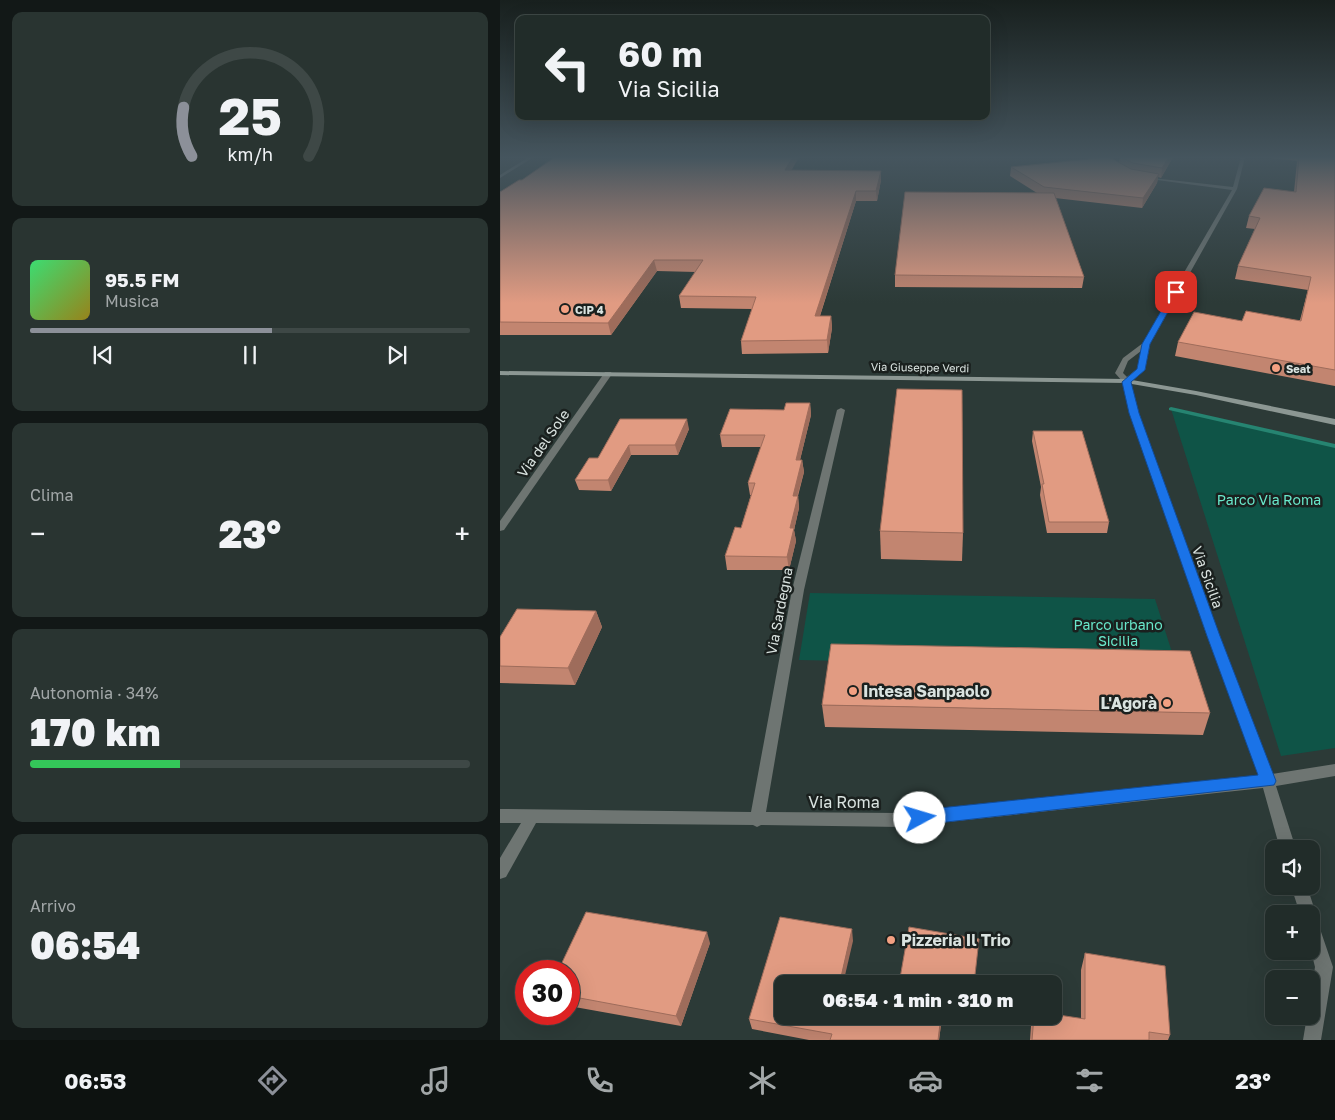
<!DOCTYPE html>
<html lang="it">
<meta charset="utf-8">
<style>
body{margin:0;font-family:"Golos Text",sans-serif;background:#293431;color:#f1f3f6;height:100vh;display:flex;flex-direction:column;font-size:19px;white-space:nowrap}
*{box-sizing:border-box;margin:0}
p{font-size:16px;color:#a2a7a8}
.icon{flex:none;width:28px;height:28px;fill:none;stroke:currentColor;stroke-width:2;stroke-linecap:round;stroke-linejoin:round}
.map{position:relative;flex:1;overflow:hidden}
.drawer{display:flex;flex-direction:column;gap:12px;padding:12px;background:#121817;width:500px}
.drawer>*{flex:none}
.hud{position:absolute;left:15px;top:15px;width:475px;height:105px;border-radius:10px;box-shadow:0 5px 20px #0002,0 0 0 1px #3e4846;background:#212c29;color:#f1f3f6;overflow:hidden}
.buttons{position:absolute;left:765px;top:840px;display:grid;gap:10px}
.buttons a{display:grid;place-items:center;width:55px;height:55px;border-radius:10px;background:#212c29;box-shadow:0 5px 20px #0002,0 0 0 1px #3e4846;font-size:25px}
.speed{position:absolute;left:15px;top:960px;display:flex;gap:10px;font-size:25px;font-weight:700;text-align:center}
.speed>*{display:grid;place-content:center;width:65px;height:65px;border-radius:50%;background:#212c29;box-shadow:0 5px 20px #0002,0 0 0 1px #3e4846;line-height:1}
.speed .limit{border:8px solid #d22;background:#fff;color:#111}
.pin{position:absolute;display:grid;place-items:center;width:42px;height:42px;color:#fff;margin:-21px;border-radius:10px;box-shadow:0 2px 8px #0006}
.me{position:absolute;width:55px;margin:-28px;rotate:84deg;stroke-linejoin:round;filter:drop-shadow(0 0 4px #0008)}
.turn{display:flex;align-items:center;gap:18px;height:105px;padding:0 20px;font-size:22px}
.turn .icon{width:65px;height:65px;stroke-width:2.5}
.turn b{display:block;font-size:35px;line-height:42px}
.big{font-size:38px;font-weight:800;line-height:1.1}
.drawer .widget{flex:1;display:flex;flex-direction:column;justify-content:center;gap:8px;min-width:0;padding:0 18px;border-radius:10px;background:#293431}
.drawer .dial{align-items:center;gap:0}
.dial svg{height:130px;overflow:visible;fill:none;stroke:#3e4846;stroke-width:7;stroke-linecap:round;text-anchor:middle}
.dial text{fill:#f1f3f6;stroke:none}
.song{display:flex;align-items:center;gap:15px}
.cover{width:60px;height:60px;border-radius:8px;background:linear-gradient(135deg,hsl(140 70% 55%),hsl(50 70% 35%))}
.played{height:5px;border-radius:2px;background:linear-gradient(90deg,#8c9099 55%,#3e4846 55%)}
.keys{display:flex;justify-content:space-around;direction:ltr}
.heat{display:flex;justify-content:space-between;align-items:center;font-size:28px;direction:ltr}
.charge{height:8px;border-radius:4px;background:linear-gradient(90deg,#34c759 34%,#3e4846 0)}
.trip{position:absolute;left:274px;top:975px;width:288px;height:50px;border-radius:10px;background:#212c29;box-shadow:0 5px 20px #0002,0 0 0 1px #3e4846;font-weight:800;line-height:50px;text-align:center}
.menu{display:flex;height:80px;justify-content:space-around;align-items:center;background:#0d1210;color:#a2a7a8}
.menu .icon{width:35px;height:35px}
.menu .on{color:#8c9099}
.menu b{font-size:22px;color:#f1f3f6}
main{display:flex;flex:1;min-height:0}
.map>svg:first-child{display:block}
.green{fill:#0f5447}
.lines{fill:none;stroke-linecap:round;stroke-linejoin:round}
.stream{fill:#268471;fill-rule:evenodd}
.street{fill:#6e7572;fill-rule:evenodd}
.secondary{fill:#8c9793;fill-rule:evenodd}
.wall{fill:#c28570}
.shaded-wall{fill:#9e6c5b}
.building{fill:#e19b82;stroke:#9e6c5b}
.route{fill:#1a73e8;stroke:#114b97}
.poi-dot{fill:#f3a082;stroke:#1a201e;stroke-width:2}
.labels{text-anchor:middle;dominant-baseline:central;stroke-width:5;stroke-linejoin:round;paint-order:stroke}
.far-poi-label{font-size:11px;font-weight:bold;fill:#dae3e0;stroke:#1a201e;text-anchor:start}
.far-street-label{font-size:11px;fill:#dae3e0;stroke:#1a201e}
.street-label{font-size:14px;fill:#dae3e0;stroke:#1a201e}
.park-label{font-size:14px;fill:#69e8cb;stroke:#1a201e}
.near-poi-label{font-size:16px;font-weight:bold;fill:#dae3e0;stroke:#1a201e;text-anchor:start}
.near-street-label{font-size:16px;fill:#dae3e0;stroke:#1a201e}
</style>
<main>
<section class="drawer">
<div class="widget dial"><svg viewBox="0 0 100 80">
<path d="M14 69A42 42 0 1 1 86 69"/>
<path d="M14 69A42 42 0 0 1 9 39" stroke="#8c9099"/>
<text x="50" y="56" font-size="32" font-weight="700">25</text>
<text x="50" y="72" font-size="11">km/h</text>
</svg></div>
<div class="widget">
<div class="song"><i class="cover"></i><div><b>95.5 FM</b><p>Musica</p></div></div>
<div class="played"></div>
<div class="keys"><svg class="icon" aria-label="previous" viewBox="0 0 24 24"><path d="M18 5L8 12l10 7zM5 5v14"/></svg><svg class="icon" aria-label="pause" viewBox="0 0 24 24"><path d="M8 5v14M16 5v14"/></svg><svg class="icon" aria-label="next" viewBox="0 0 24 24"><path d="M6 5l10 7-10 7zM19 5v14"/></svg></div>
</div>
<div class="widget"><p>Clima</p>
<div class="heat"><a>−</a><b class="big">23°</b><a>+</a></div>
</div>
<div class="widget"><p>Autonomia · 34%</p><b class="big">170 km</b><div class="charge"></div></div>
<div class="widget"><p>Arrivo</p><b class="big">06:54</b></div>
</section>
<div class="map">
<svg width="835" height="1040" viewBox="0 0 835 1040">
<rect width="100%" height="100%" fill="#2c3a37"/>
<g class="green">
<polygon points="671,409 835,446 835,748 781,756"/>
<polygon points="310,593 655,599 677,668 299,660"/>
</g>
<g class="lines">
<polygon class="stream" points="671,407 835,444 835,448 669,410 669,408"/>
<g class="street">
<polygon points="29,157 34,157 0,178 0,175"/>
<path d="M741 157H745L737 189 650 344 645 370 630 382 638 413 719 636 772 774 835 764V776L776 786 796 849H780L763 788 401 827 261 825 257 827 253 825 36 823 6 877 0 879V858L21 823H0V809L251 812 292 590 337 410 341 408 345 410 304 590 266 812 401 813 759 776 707 636 630 413 622 381 615 373 623 358 643 343 732 190 642 178 644 177 733 187ZM641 351 637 369 627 377 623 373 628 361Z"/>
<polygon points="105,372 111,372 112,374 4,530 0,531 0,521"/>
<polygon points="791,886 807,886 816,914 814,919 817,920 819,926 833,967 821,1040 803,1040 807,1016 811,1016 811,991 815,967 811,951 811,914 800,914"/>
</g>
<polygon class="secondary" points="0,371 626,379 696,391 835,419 835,425 696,395 626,383 0,375"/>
</g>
<g class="wall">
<polygon points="620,157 673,157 661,178 658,177 657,183 642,208 555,198 584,277 582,288 395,287 395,275 537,193 510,176 511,167 619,162"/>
<polygon points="770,157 835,157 835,386 675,356 678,342 742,321 800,320 808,290 735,279 738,266 755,229 746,228 749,216 794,192 797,161 770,158"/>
<polygon points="292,170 381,180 377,201 356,201 320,316 331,316 332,328 328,353 242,354 241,341 252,309 181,308 179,296 196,272 157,271 111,335 0,335 0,192"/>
<polygon points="310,403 311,415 300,460 302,460 304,472 298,496 299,508 294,530 296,541 289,570 227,570 225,556 241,528 251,495 250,495 248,483 261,447 222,447 220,435"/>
<polygon points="120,419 189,429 178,455 131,455 111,491 79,490 75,480 98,458"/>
<polygon points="533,431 609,522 607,533 547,533 540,495 541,487 532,441"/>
<polygon points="380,531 463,533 462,561 381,559"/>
<polygon points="96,611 102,627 75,685 0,683 0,637"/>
<polygon points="322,705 710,713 703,735 325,727"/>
<polygon points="353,941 282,1016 471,1016 470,1023 442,1018 439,1040 309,1040 252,1029 249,1019"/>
<polygon points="210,943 181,1026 69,1006 69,971"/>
<polygon points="585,953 670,1035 668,1040 530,1040 531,1026 533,1016 552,1016 581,1019 581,970"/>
</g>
<g class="shaded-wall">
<polygon points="293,157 299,157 286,180 285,170"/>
<polygon points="669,157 673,157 661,178 662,168"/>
<polygon points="381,171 381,180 377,201 376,191"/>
<polygon points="659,174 657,183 642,208 643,198"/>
<polygon points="356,191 356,201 316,328 315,316"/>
<polygon points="154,260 157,271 111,335 108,323"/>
<polygon points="331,316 332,328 328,353 327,340"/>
<polygon points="310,403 311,415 297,472 296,460"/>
<polygon points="187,419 189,429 178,455 175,445"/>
<polygon points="129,445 131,455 111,491 108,480"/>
<polygon points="302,460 304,472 294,508 293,496"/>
<polygon points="298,496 299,508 294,530 296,541 289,570 287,557 290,528"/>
<polygon points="96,611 102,627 75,685 68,668"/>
<polygon points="352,929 353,941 343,984 341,977"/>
<polygon points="207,932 210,943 181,1026 176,1016"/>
<polygon points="441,1016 442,1016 439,1040 438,1040"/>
</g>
<g class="building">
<polygon points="55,157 293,157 285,170 381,171 376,191 356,191 315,316 331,316 327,340 241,341 256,297 179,296 203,260 154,260 108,323 0,322 0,192 19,180 22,180"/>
<polygon points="609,157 631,169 659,174 643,198 544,187 511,167"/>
<polygon points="621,157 669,157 662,168 633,163"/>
<polygon points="799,157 835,157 835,370 678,342 694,312 742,321 746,311 801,321 811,277 738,266 760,218 749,216 764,188 796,192"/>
<polygon points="405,192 554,193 584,277 395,275"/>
<polygon points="397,389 462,390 463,533 380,531"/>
<polygon points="286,403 310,403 296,460 302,460 293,496 298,496 290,528 294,528 287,557 225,556 235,527 241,528 255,483 248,483 265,435 220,435 230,409 284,410"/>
<polygon points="120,419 187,419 175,445 129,445 108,480 75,480 89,458 98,458"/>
<polygon points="533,431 582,431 609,522 549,522 542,484 544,484"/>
<polygon points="17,609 96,611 68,668 0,666 0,637"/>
<polygon points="331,644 690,651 710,713 322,705"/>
<polygon points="86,912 207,932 176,1016 69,996 69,971 58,971"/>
<polygon points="280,917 352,929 341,977 380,984 282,984 282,1016 441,1016 438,1040 330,1040 332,1034 249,1019"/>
<polygon points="409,927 479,939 474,984 399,984"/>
<polygon points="585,953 665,966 670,1035 649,1032 649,1040 532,1040 534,1016 552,1016 552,1014 585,1019"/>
</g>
<linearGradient id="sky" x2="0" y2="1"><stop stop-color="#18201e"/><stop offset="0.52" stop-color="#45555e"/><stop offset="1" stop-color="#45555e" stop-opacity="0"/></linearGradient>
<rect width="835" height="303" fill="url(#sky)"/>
<polygon class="route" points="676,290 679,292 650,344 645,370 631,382 639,413 720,636 776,781 774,785 420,825 414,823 412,818 414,813 420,810 758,775 707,636 629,413 622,382 637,369 642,344 672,292"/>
<g class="poi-dot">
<circle cx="65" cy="309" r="5"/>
<circle cx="776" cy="368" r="5"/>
<circle cx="353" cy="691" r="5"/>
<circle cx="667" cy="703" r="5"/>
<circle cx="391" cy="940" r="5"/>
</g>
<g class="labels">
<g class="far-poi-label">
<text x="75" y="309">CIP 4</text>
<text x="786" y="368">Seat</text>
</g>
<g class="far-street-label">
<text transform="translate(420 367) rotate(1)">Via Giuseppe Verdi</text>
</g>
<g class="street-label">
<text transform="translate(43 443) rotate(-55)">Via del Sole</text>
<text transform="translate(708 577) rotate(70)">Via Sicilia</text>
<text transform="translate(279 611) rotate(-79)">Via Sardegna</text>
</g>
<g class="park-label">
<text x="769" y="499">Parco Via Roma</text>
<text x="618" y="624">Parco urbano<tspan x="618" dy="16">Sicilia</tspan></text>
</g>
<g class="near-poi-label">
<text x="363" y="691">Intesa Sanpaolo</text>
<text x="657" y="703" text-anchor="end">L'Agorà</text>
<text x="401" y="940">Pizzeria Il Trio</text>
</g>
<g class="near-street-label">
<text x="344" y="802">Via Roma</text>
</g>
</g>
</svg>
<div class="buttons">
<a><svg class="icon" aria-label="sound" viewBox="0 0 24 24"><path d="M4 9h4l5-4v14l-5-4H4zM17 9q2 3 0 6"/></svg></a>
<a>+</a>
<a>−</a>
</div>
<div class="speed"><div class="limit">30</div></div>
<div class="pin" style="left:676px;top:292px;background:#d93025"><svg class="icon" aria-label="arrive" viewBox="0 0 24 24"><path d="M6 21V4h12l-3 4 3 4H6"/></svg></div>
<svg class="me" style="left:420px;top:818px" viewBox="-20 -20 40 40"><circle r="19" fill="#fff"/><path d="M0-13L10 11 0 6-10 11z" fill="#1a73e8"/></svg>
<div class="trip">06:54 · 1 min · 310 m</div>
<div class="hud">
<div class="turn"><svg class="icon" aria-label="left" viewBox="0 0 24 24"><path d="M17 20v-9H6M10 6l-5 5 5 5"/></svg><div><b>60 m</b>Via Sicilia</div></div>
</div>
</div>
</main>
<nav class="menu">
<b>06:53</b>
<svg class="icon on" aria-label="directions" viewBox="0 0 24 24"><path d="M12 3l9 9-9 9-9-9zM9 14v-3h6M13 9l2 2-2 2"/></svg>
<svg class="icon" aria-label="music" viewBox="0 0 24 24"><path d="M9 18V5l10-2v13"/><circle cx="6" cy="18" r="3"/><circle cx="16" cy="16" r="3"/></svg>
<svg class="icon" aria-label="phone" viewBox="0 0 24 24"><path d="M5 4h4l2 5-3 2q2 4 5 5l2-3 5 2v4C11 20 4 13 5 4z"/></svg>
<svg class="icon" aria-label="climate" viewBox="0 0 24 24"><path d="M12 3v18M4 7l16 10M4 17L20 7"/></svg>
<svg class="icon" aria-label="car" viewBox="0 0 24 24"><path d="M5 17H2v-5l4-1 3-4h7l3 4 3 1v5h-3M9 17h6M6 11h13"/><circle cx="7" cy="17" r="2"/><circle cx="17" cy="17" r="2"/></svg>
<svg class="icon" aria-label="filters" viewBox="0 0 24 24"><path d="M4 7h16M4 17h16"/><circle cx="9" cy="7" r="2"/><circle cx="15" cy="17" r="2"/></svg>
<b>23°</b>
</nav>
